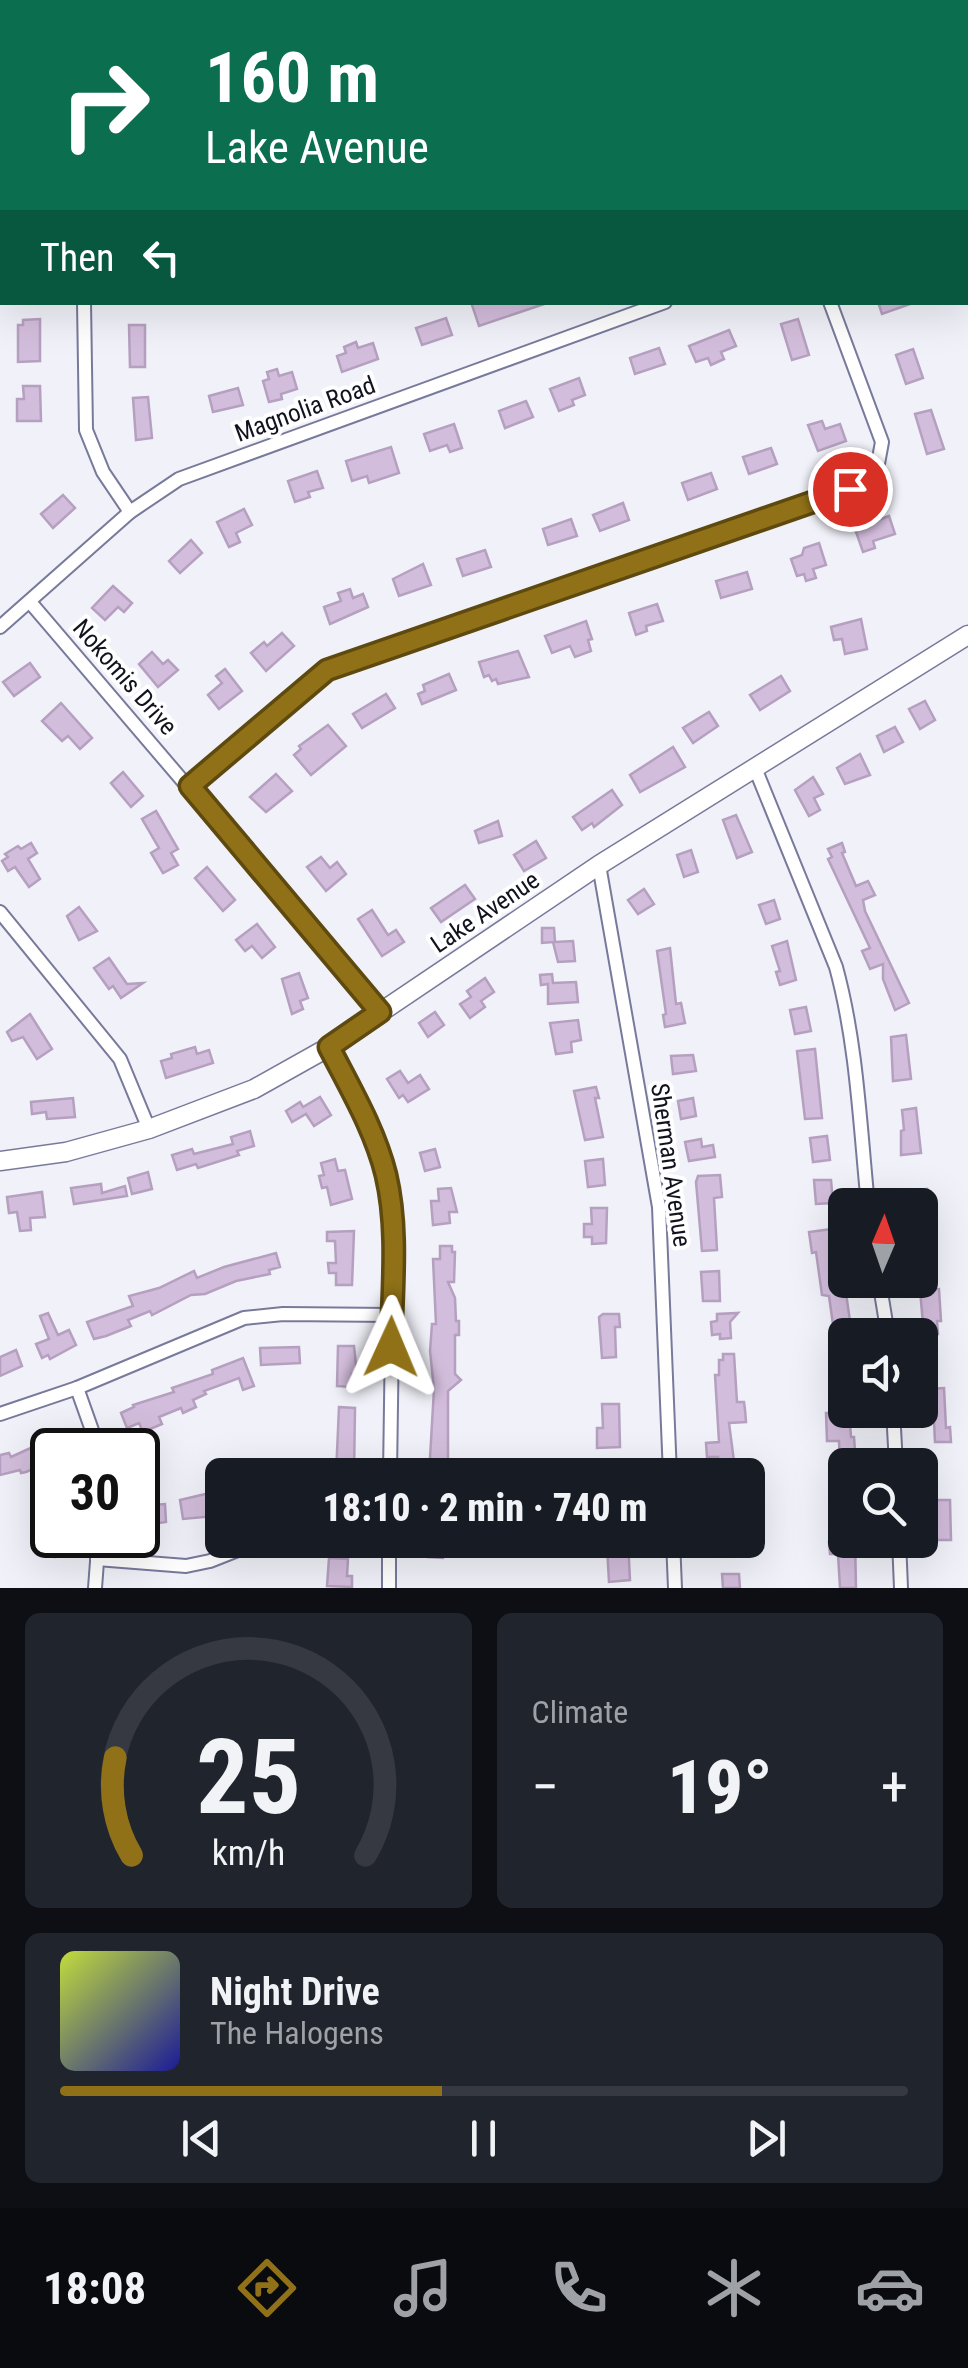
<!DOCTYPE html>
<meta charset="utf-8">
<style>
body{margin:0;font-family:"Roboto Condensed",sans-serif;background:#20242c;color:#f1f3f6;height:100vh;display:flex;flex-direction:column;font-size:38px;white-space:nowrap}
*{box-sizing:border-box;margin:0}
p{font-size:32px;color:#9ea1a6}
.icon{flex:none;width:55px;height:55px;fill:none;stroke:currentColor;stroke-width:2;stroke-linecap:round;stroke-linejoin:round}
.map{position:relative;height:1588px;overflow:hidden}
.side{display:flex;flex-direction:column;gap:25px;padding:25px;background:#0d0f14;flex:1}
.side>*{flex:none}
.guide{position:absolute;left:0px;top:0px;width:970px;height:305px;box-shadow:0 10px 40px #0002;background:#0b6e4f;color:#fff;overflow:hidden}
.needle{width:65px;rotate:2deg}
.controls{position:absolute;left:828px;top:1188px;display:grid;gap:20px}
.controls a{display:grid;place-items:center;width:110px;height:110px;border-radius:15px;background:#171b24;box-shadow:0 10px 40px #0002;font-size:50px}
.speed{position:absolute;left:30px;top:1428px;display:flex;gap:20px;font-size:50px;font-weight:700;text-align:center}
.speed>*{display:grid;place-content:center;width:130px;height:130px;border-radius:50%;background:#171b24;box-shadow:0 10px 40px #0002;line-height:1}
.speed .limit{border:5px solid #111;border-radius:15px;background:#fff;color:#111}
.pin{position:absolute;display:grid;place-items:center;width:85px;height:85px;color:#fff;margin:-42px;border:5px solid #fff;border-radius:50%;box-shadow:0 2px 10px #0007}
.me{position:absolute;width:110px;margin:-55px;rotate:1deg;stroke-linejoin:round;filter:drop-shadow(0 0 8px #0008)}
.turn{display:flex;align-items:center;gap:35px;height:210px;padding:0 40px;font-size:45px}
.turn .icon{width:130px;height:130px;stroke-width:2.5}
.turn b{display:block;font-size:70px;line-height:85px}
.then{display:flex;align-items:center;height:95px;padding:0 40px;background:#0003;gap:20px;font-size:38px}
.big{font-size:75px;font-weight:800;line-height:1.1}
.side .widget{flex:1;display:flex;flex-direction:column;justify-content:center;gap:15px;min-width:0;padding:0 35px;border-radius:15px;background:#20242c}
.side .dial{align-items:center;gap:0}
.dial svg{height:260px;overflow:visible;fill:none;stroke:#363941;stroke-width:7;stroke-linecap:round;text-anchor:middle}
.dial text{fill:#f1f3f6;stroke:none}
.song{display:flex;align-items:center;gap:30px}
.cover{width:120px;height:120px;border-radius:15px;background:linear-gradient(135deg,hsl(70 70% 55%),hsl(240 70% 35%))}
.played{height:10px;border-radius:5px;background:linear-gradient(90deg,#907117 45%,#363941 45%)}
.keys{display:flex;justify-content:space-around;direction:ltr}
.heat{display:flex;justify-content:space-between;align-items:center;font-size:55px;direction:ltr}
.side .tiles{flex:1;display:grid;gap:25px;grid-template-columns:1fr 1fr}
.widget:last-child{grid-column:span 2}
.trip{position:absolute;left:205px;top:1458px;width:560px;height:100px;border-radius:15px;background:#171b24;box-shadow:0 10px 40px #0002;font-weight:800;line-height:100px;text-align:center}
.menu{display:flex;height:160px;justify-content:space-around;align-items:center;background:#090b0e;color:#9ea1a6}
.menu .icon{width:70px;height:70px}
.menu .on{color:#907117}
.menu b{font-size:45px;color:#f1f3f6}
.map>svg:first-child{display:block}
.building{fill:#d3bddc;stroke:#b5a0bf;stroke-width:2.5}
.lines{fill:none;stroke-linecap:round;stroke-linejoin:round}
.street-casing{stroke:#787a9b;stroke-width:16}
.secondary-casing{stroke:#787a9b;stroke-width:21}
.street{stroke:#fff;stroke-width:12}
.secondary{stroke:#fff;stroke-width:18}
.route-casing{stroke:#5e490f;stroke-width:25}
.route{stroke:#907117;stroke-width:18}
.labels{text-anchor:middle;dominant-baseline:central;stroke-width:8;stroke-linejoin:round;paint-order:stroke}
.street-label{font-size:25px;fill:#12121f;stroke:#fff}
</style>
<div class="map">
<svg width="968" height="1588" viewBox="0 0 968 1588">
<rect width="100%" height="100%" fill="#f1f1f9"/>
<g class="building">
<polygon points="471,302 544,302 544,304 479,326"/>
<polygon points="878,302 909,302 910,304 882,314"/>
<polygon points="446,318 452,335 422,345 416,328"/>
<polygon points="40,319 40,361 18,362 18,325 23,325 23,320"/>
<polygon points="798,319 809,355 792,360 781,324"/>
<polygon points="129,325 145,325 145,367 130,367"/>
<polygon points="729,330 736,346 721,352 724,359 711,365 708,358 696,362 689,346"/>
<polygon points="356,342 358,348 373,343 378,359 342,372 337,356 346,353 344,347"/>
<polygon points="659,348 665,364 635,374 630,358"/>
<polygon points="913,349 923,378 906,384 896,355"/>
<polygon points="277,369 279,376 292,372 297,389 281,394 282,399 269,402 263,381 269,379 267,372"/>
<polygon points="579,378 585,395 572,400 574,405 559,411 550,389"/>
<polygon points="23,386 40,386 41,421 17,421 17,399 24,399"/>
<polygon points="238,388 243,405 213,412 209,396"/>
<polygon points="148,397 152,438 136,440 133,398"/>
<polygon points="526,401 533,417 505,428 499,411"/>
<polygon points="931,410 944,449 927,454 915,414"/>
<polygon points="822,421 825,429 840,424 846,441 818,451 808,425"/>
<polygon points="454,424 462,448 450,452 447,445 430,451 424,434"/>
<polygon points="391,447 399,473 369,483 367,476 352,481 346,461"/>
<polygon points="771,448 777,464 749,474 743,457"/>
<polygon points="317,471 323,488 308,492 310,497 295,502 288,481"/>
<polygon points="711,473 717,489 688,500 682,483"/>
<polygon points="63,495 75,508 53,528 41,514"/>
<polygon points="623,503 629,520 600,531 593,515"/>
<polygon points="244,509 252,525 236,533 240,542 229,547 217,522"/>
<polygon points="889,516 895,534 873,541 875,548 863,552 855,529"/>
<polygon points="571,519 577,536 548,545 543,529"/>
<polygon points="191,540 202,553 180,573 169,561"/>
<polygon points="819,543 826,565 813,569 816,578 806,581 804,574 797,576 791,559 802,555 804,548"/>
<polygon points="485,550 491,567 463,576 457,559"/>
<polygon points="423,564 431,585 399,596 393,579"/>
<polygon points="747,572 752,589 721,598 716,581"/>
<polygon points="113,586 132,603 124,612 118,607 105,620 92,608"/>
<polygon points="350,589 353,598 363,594 368,607 330,624 324,607 341,601 338,593"/>
<polygon points="657,604 663,621 646,626 647,631 636,635 629,613"/>
<polygon points="861,619 867,649 845,654 842,639 834,640 831,627"/>
<polygon points="586,621 592,639 588,640 591,651 575,657 570,646 552,653 545,636"/>
<polygon points="282,633 294,646 266,671 251,653 264,642 267,646"/>
<polygon points="518,651 529,677 498,684 496,679 492,681 489,675 484,677 479,662"/>
<polygon points="152,652 163,664 168,660 178,670 158,687 139,664"/>
<polygon points="30,663 40,677 14,696 3,682"/>
<polygon points="225,669 242,691 219,709 208,695 222,683 216,676"/>
<polygon points="449,674 456,690 422,704 418,694 425,691 423,685"/>
<polygon points="781,676 790,691 760,710 750,695"/>
<polygon points="386,694 395,708 362,728 353,714"/>
<polygon points="925,701 935,720 920,729 909,709"/>
<polygon points="61,703 92,738 80,749 68,736 62,741 42,721"/>
<polygon points="709,712 718,726 693,743 683,728"/>
<polygon points="328,725 346,746 311,775 294,755 301,749 299,746"/>
<polygon points="895,727 903,742 884,752 877,736"/>
<polygon points="673,747 685,767 640,792 630,775"/>
<polygon points="860,754 870,775 845,784 837,768"/>
<polygon points="123,772 143,796 131,807 111,783"/>
<polygon points="276,774 292,791 266,812 250,797"/>
<polygon points="813,777 823,794 814,798 820,810 809,816 795,790"/>
<polygon points="612,790 622,805 594,827 592,823 582,830 573,817"/>
<polygon points="156,811 178,849 171,853 178,865 163,873 151,853 159,848 142,819"/>
<polygon points="736,815 752,852 737,858 723,820"/>
<polygon points="498,821 502,836 479,843 475,831"/>
<polygon points="536,841 546,858 524,871 514,855"/>
<polygon points="31,843 37,853 28,859 40,879 29,887 15,867 8,871 2,861 8,857 5,854 18,846 21,849"/>
<polygon points="842,843 845,852 842,853 856,886 868,881 875,895 863,900 865,911 909,1003 895,1010 883,979 883,964 870,969 862,951 870,948 828,859 832,857 828,849"/>
<polygon points="691,850 698,872 684,877 677,855"/>
<polygon points="321,857 330,868 337,862 346,874 326,891 307,867"/>
<polygon points="207,867 235,900 223,911 195,878"/>
<polygon points="465,885 475,899 441,922 431,908"/>
<polygon points="644,889 654,904 638,914 628,900"/>
<polygon points="774,900 780,919 766,924 759,905"/>
<polygon points="79,907 97,931 79,940 67,916"/>
<polygon points="372,910 388,935 396,930 404,942 382,956 358,919"/>
<polygon points="257,924 275,947 262,958 252,946 245,951 236,940"/>
<polygon points="542,928 554,928 555,942 573,941 575,961 558,962 553,942 542,943"/>
<polygon points="787,941 796,980 780,985 776,972 780,971 772,946"/>
<polygon points="670,948 676,1004 681,1003 685,1023 665,1027 663,1015 666,1014 657,951"/>
<polygon points="109,958 127,984 143,983 121,998 113,986 109,989 94,968"/>
<polygon points="299,973 308,998 300,1001 303,1009 292,1014 282,979"/>
<polygon points="552,974 553,983 576,982 578,1002 548,1004 548,984 541,985 540,975"/>
<polygon points="485,978 494,992 481,1001 485,1007 470,1018 460,1004 471,997 467,991"/>
<polygon points="806,1007 811,1031 795,1034 790,1010"/>
<polygon points="435,1012 444,1025 428,1037 419,1023"/>
<polygon points="30,1014 52,1049 37,1059 23,1037 12,1041 7,1032"/>
<polygon points="578,1020 581,1040 571,1042 572,1052 556,1054 550,1023"/>
<polygon points="906,1035 911,1079 893,1081 891,1037"/>
<polygon points="195,1047 197,1054 209,1050 213,1063 166,1078 161,1061 172,1058 171,1054"/>
<polygon points="815,1049 822,1118 805,1119 797,1051"/>
<polygon points="693,1055 696,1071 673,1074 671,1056"/>
<polygon points="400,1071 408,1083 420,1075 429,1089 408,1102 403,1095 399,1098 387,1079"/>
<polygon points="596,1087 599,1098 595,1098 603,1137 585,1140 574,1091"/>
<polygon points="320,1097 331,1115 314,1126 306,1114 292,1122 286,1111 300,1102 303,1107"/>
<polygon points="73,1098 75,1117 47,1119 46,1112 32,1114 31,1102"/>
<polygon points="693,1098 696,1116 681,1119 678,1101"/>
<polygon points="916,1108 921,1153 901,1155 901,1131 904,1130 902,1110"/>
<polygon points="250,1131 254,1146 237,1151 239,1155 198,1168 196,1164 177,1170 172,1155 192,1149 194,1154 233,1144 231,1137"/>
<polygon points="827,1136 830,1160 813,1162 810,1138"/>
<polygon points="701,1139 702,1147 713,1145 715,1157 689,1161 685,1142"/>
<polygon points="435,1149 440,1167 425,1171 420,1153"/>
<polygon points="335,1159 338,1171 345,1170 352,1199 331,1205 327,1187 322,1188 319,1176 324,1175 321,1163"/>
<polygon points="603,1159 605,1185 588,1187 585,1161"/>
<polygon points="148,1172 152,1189 132,1194 128,1178"/>
<polygon points="720,1175 722,1197 714,1198 717,1250 702,1251 696,1182 698,1176"/>
<polygon points="814,1180 831,1180 833,1203 816,1204"/>
<polygon points="101,1184 102,1193 125,1186 127,1196 74,1204 71,1188"/>
<polygon points="451,1188 457,1212 449,1212 450,1223 433,1225 431,1201 439,1201 438,1189"/>
<polygon points="927,1189 927,1205 914,1205 912,1191"/>
<polygon points="42,1192 45,1217 30,1218 31,1230 20,1231 17,1212 9,1213 7,1197"/>
<polygon points="591,1208 607,1208 606,1243 592,1244 592,1237 584,1237 584,1224 592,1224"/>
<polygon points="832,1229 836,1266 842,1265 852,1335 845,1335 845,1393 837,1393 837,1353 829,1296 822,1295 816,1252 812,1253 809,1232"/>
<polygon points="354,1231 352,1285 336,1285 336,1273 329,1273 328,1263 336,1263 335,1241 327,1241 327,1232"/>
<polygon points="440,1246 452,1246 452,1252 455,1252 454,1282 448,1282 455,1298 456,1321 459,1321 459,1335 455,1335 455,1374 461,1380 448,1391 448,1475 429,1475 434,1389 430,1351 432,1324 436,1324 433,1259 440,1259"/>
<polygon points="276,1253 280,1267 269,1270 270,1274 236,1281 205,1294 191,1295 152,1315 150,1311 128,1320 131,1326 106,1336 94,1339 87,1322 133,1306 129,1296 159,1288 194,1271 197,1278 224,1267"/>
<polygon points="719,1271 720,1301 703,1301 701,1272"/>
<polygon points="939,1289 941,1321 937,1321 938,1334 924,1335 920,1290"/>
<polygon points="48,1313 58,1335 69,1330 76,1345 50,1359 48,1355 42,1358 36,1344 49,1339 40,1316"/>
<polygon points="738,1313 730,1322 731,1338 720,1339 720,1334 712,1335 711,1322 717,1321 717,1314"/>
<polygon points="603,1314 619,1314 620,1327 615,1327 616,1357 602,1358 599,1317"/>
<polygon points="338,1346 354,1346 357,1374 352,1374 352,1387 337,1386"/>
<polygon points="299,1347 300,1363 261,1365 260,1348"/>
<polygon points="16,1350 22,1366 0,1376 0,1357"/>
<polygon points="723,1354 734,1354 737,1402 744,1402 745,1410 746,1422 729,1423 735,1469 718,1470 718,1457 707,1457 706,1443 719,1442 715,1375 719,1375 719,1360 723,1360"/>
<polygon points="243,1358 254,1386 243,1390 239,1378 204,1391 206,1394 193,1400 196,1407 183,1413 181,1408 159,1417 162,1424 143,1432 139,1423 127,1428 121,1413 134,1407 133,1405 174,1392 172,1388 213,1374 212,1370"/>
<polygon points="944,1388 946,1428 950,1427 951,1442 935,1442 934,1421 929,1422 928,1389"/>
<polygon points="845,1399 845,1410 849,1410 851,1437 854,1437 856,1465 840,1465 839,1441 827,1441 826,1413 832,1413 832,1400"/>
<polygon points="602,1404 619,1404 620,1447 597,1448 597,1428 603,1428"/>
<polygon points="339,1407 355,1408 354,1475 336,1475"/>
<polygon points="59,1435 65,1450 52,1450 52,1461 26,1472 21,1473 20,1470 0,1475 0,1455 9,1453 11,1457"/>
<polygon points="222,1490 222,1507 214,1509 216,1516 183,1519 180,1500"/>
<polygon points="933,1500 950,1500 951,1540 935,1540"/>
<polygon points="165,1504 166,1522 138,1526 138,1506"/>
<polygon points="42,1517 52,1517 52,1535 60,1535 55,1557 41,1556 41,1544 33,1544 34,1531 42,1531"/>
<polygon points="429,1540 451,1540 450,1552 444,1551 443,1558 428,1557"/>
<polygon points="612,1540 628,1540 630,1580 609,1582 607,1546 612,1546"/>
<polygon points="721,1540 737,1540 737,1554 722,1555"/>
<polygon points="839,1540 855,1540 856,1588 840,1588 838,1554 830,1554 829,1542"/>
<polygon points="329,1558 348,1559 347,1576 352,1576 352,1587 327,1586"/>
<polygon points="722,1574 739,1574 740,1588 723,1588"/>
</g>
<g class="lines">
<g class="street-casing">
<g id="street">
<polyline points="80,0 80,2"/>
<polyline points="537,0 538,2"/>
<polyline points="787,0 788,2"/>
<polyline points="966,0 967,2"/>
<polyline points="397,2 405,0"/>
<polyline points="935,2 942,0"/>
<polyline points="0,16 2,16"/>
<polyline points="84,302 86,430 103,472 130,512"/>
<polyline points="30,602 380,1012"/>
<polyline points="0,627 130,512 179,479 665,302"/>
<path d="M755 768 836 967C857 1044 860 1126 868 1205"/>
<polyline points="190,786 327,670 850,489 877,469 882,442 830,302"/>
<polyline points="599,865 659,1207 670,1475"/>
<polyline points="0,912 120,1059 149,1129"/>
<polyline points="329,1047 375,1139 386,1177 393,1265 390,1475"/>
<polyline points="879,1280 888,1335"/>
<polyline points="77,1388 99,1450"/>
<polyline points="893,1410 896,1465"/>
<polyline points="0,1414 77,1388 244,1318 283,1314 392,1315"/>
<polyline points="673,1540 675,1588"/>
<polyline points="899,1540 901,1588"/>
<polyline points="97,1559 186,1566 210,1561 263,1540"/>
<polyline points="95,1588 99,1535"/>
<polyline points="389,1588 389,1540"/>
</g>
</g>
<g class="secondary-casing">
<polyline id="secondary" points="0,1161 66,1152 149,1129 254,1089 329,1047 599,865 968,635"/>
</g>
<use href="#street" class="street"/>
<use href="#secondary" class="secondary"/>
</g>
<g class="lines">
<g class="route-casing">
<path id="route" d="M391 1347C392 1291 399 1230 386 1175 375 1130 350 1088 329 1047L380 1012 190 786 327 670 850 489"/>
</g>
<use href="#route" class="route"/>
</g>
<g class="labels">
<g class="street-label">
<text transform="translate(305 409) rotate(-20)">Magnolia Road</text>
<text transform="translate(125 677) rotate(49)">Nokomis Drive</text>
<text transform="translate(485 912) rotate(-34)">Lake Avenue</text>
<text transform="translate(671 1165) rotate(82)">Sherman Avenue</text>
</g>
</g>
</svg>
<div class="controls">
<a><svg class="needle" viewBox="-14 -14 28 28"><path d="M0-13l5 13h-10z" fill="#e53935"/><path d="M0 13l5-13h-10z" fill="#9ea1a6"/></svg></a>
<a><svg class="icon" aria-label="sound" viewBox="0 0 24 24"><path d="M4 9h4l5-4v14l-5-4H4zM17 9q2 3 0 6"/></svg></a>
<a><svg class="icon" aria-label="search" viewBox="0 0 24 24"><circle cx="10" cy="10" r="6"/><path d="M15 15l6 6"/></svg></a>
</div>
<div class="speed"><div class="limit">30</div></div>
<div class="pin" style="left:850px;top:489px;background:#d93025"><svg class="icon" aria-label="arrive" viewBox="0 0 24 24"><path d="M6 21V4h12l-3 4 3 4H6"/></svg></div>
<svg class="me" style="left:391px;top:1347px" viewBox="-20 -20 40 40"><path d="M0-17L14 15 0 8-14 15z" fill="#907117" stroke="#fff" stroke-width="4"/></svg>
<div class="trip">18:10 · 2 min · 740 m</div>
<div class="guide">
<div class="turn"><svg class="icon" aria-label="right" viewBox="0 0 24 24"><path d="M7 20v-9h11M14 6l5 5-5 5"/></svg><div><b>160 m</b>Lake Avenue</div></div>
<div class="then">Then<svg class="icon" aria-label="left" viewBox="0 0 24 24"><path d="M17 20v-9H6M10 6l-5 5 5 5"/></svg></div>
</div>
</div>
<section class="side">
<div class="tiles">
<div class="widget dial"><svg viewBox="0 0 100 80">
<path d="M14 69A42 42 0 1 1 86 69"/>
<path d="M14 69A42 42 0 0 1 9 39" stroke="#907117"/>
<text x="50" y="56" font-size="32" font-weight="700">25</text>
<text x="50" y="72" font-size="11">km/h</text>
</svg></div>
<div class="widget"><p>Climate</p>
<div class="heat"><a>−</a><b class="big">19°</b><a>+</a></div>
</div>
<div class="widget">
<div class="song"><i class="cover"></i><div><b>Night Drive</b><p>The Halogens</p></div></div>
<div class="played"></div>
<div class="keys"><svg class="icon" aria-label="previous" viewBox="0 0 24 24"><path d="M18 5L8 12l10 7zM5 5v14"/></svg><svg class="icon" aria-label="pause" viewBox="0 0 24 24"><path d="M8 5v14M16 5v14"/></svg><svg class="icon" aria-label="next" viewBox="0 0 24 24"><path d="M6 5l10 7-10 7zM19 5v14"/></svg></div>
</div>
</div>
</section>
<nav class="menu">
<b>18:08</b>
<svg class="icon on" aria-label="directions" viewBox="0 0 24 24"><path d="M12 3l9 9-9 9-9-9zM9 14v-3h6M13 9l2 2-2 2"/></svg>
<svg class="icon" aria-label="music" viewBox="0 0 24 24"><path d="M9 18V5l10-2v13"/><circle cx="6" cy="18" r="3"/><circle cx="16" cy="16" r="3"/></svg>
<svg class="icon" aria-label="phone" viewBox="0 0 24 24"><path d="M5 4h4l2 5-3 2q2 4 5 5l2-3 5 2v4C11 20 4 13 5 4z"/></svg>
<svg class="icon" aria-label="climate" viewBox="0 0 24 24"><path d="M12 3v18M4 7l16 10M4 17L20 7"/></svg>
<svg class="icon" aria-label="car" viewBox="0 0 24 24"><path d="M5 17H2v-5l4-1 3-4h7l3 4 3 1v5h-3M9 17h6M6 11h13"/><circle cx="7" cy="17" r="2"/><circle cx="17" cy="17" r="2"/></svg>
</nav>
